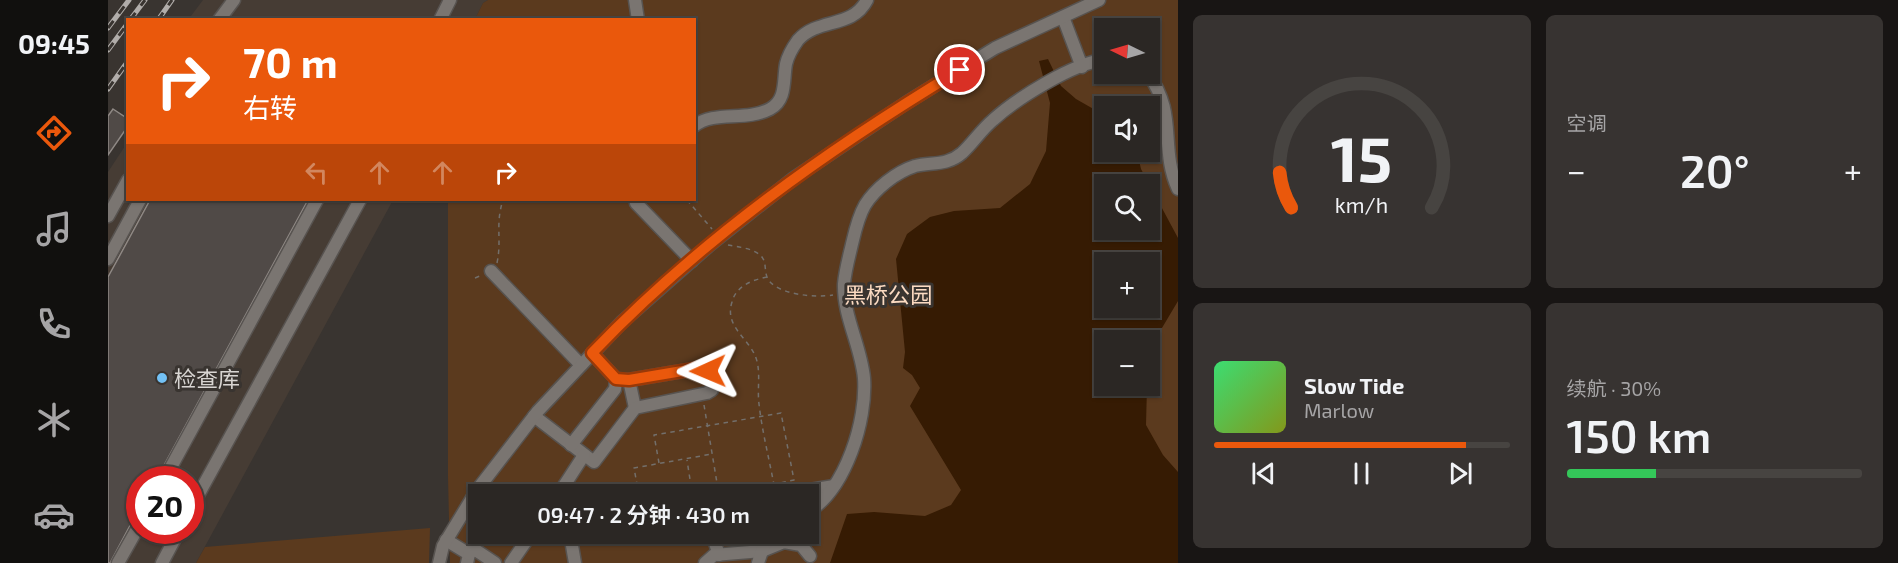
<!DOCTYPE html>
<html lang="zh">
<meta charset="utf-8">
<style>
body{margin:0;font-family:"Exo 2","Noto Sans SC",sans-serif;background:#373331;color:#f1f3f6;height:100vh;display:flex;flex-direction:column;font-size:22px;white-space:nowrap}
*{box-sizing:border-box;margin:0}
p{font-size:20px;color:#a6a5a6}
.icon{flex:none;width:33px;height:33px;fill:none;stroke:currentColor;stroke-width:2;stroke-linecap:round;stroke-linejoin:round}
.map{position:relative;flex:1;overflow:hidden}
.drawer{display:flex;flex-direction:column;gap:15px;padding:15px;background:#181514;width:720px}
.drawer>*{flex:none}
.guide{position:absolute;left:18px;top:18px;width:570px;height:183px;border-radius:0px;box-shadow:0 2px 4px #0004,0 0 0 2px #474441;background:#ea580c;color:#fff;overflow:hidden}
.needle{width:39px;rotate:275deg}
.tools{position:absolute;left:986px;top:18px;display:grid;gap:12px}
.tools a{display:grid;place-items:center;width:66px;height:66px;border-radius:0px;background:#2b2724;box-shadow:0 2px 4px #0004,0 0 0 2px #474441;font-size:30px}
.speed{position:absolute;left:18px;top:466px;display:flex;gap:12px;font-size:30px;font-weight:700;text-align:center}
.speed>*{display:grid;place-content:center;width:78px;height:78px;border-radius:50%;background:#2b2724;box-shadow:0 2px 4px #0004,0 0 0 2px #474441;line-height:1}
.speed .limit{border:9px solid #d22;background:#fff;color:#111}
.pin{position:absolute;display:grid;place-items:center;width:51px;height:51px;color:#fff;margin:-26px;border:3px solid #fff;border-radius:50%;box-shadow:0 2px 6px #0007}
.me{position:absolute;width:66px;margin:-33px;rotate:269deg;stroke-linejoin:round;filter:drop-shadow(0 0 4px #0008)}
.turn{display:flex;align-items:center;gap:21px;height:126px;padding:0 18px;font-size:27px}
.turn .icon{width:78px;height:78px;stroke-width:2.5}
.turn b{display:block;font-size:42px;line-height:51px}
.lanes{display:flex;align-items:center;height:57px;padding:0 18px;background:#0003;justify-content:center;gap:30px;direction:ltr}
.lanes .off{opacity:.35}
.big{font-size:45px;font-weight:600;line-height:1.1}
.drawer .card{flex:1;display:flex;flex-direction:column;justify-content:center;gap:9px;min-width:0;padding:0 21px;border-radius:9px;background:#373331}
.drawer .dial{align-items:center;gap:0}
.dial svg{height:156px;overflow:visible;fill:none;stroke:#474441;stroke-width:7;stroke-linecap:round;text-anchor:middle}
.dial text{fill:#f1f3f6;stroke:none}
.song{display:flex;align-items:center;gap:18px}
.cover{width:72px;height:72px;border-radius:9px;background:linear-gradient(135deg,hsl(140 70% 55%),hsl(70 70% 35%))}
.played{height:6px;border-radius:3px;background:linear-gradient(90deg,#ea580c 85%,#474441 85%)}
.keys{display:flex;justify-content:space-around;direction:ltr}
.heat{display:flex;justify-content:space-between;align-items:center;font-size:33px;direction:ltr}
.charge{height:9px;border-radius:4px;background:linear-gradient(90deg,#34c759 30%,#474441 0)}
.drawer .tiles{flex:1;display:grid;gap:15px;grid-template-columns:repeat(2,1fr)}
.trip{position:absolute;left:360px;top:484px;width:351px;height:60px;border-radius:0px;background:#2b2724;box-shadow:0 2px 4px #0004,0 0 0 2px #474441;font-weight:600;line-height:60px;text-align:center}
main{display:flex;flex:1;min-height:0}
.menu{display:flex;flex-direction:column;width:108px;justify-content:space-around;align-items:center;background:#11100e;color:#a6a5a6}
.menu .icon{width:42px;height:42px}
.menu .current{color:#ea580c}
.menu b{font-size:27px;color:#f1f3f6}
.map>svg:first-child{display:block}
.built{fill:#463c34;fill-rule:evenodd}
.green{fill:#5b3a1e;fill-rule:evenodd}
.water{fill:#361b03;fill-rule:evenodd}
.building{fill:#504a47;stroke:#8f8985;stroke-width:1.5}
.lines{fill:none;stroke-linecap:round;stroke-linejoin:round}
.minor-casing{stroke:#575350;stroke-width:15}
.path{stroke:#736f6b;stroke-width:1.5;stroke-dasharray:4.5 4.5;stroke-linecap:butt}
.minor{stroke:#7a7571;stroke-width:12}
.rail-casing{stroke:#b1adaa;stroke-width:5}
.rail{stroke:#393430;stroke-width:3;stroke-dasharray:9;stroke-linecap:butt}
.route-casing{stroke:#983908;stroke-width:15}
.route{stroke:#ea580c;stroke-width:10}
.poi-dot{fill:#73c1f5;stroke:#393430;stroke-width:2}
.labels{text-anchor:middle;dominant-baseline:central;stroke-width:6;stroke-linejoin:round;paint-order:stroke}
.park-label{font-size:22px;fill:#fcdbc2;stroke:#393430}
.poi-label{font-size:22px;fill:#d8d5d2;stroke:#393430;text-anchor:start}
</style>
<main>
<nav class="menu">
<b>09:45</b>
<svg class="icon current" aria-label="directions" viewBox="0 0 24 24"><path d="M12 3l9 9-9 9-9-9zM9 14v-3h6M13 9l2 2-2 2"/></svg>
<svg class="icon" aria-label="music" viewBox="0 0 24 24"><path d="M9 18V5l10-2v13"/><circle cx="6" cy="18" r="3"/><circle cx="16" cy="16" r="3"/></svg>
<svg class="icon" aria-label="phone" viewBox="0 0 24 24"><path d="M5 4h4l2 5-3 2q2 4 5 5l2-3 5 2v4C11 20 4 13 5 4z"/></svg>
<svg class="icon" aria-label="climate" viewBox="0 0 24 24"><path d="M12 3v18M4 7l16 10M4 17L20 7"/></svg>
<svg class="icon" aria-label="car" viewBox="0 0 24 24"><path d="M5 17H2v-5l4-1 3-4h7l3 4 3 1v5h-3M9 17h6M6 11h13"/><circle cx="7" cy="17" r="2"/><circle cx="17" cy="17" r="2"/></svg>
</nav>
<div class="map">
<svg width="1070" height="563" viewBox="0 0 1070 563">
<rect width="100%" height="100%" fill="#393430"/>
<g class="built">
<polygon points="95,0 380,0 375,3 367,19 80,20"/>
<path d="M19 143 20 200H285L88 563H0V172ZM32 480H82V531H32Z"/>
</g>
<g class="green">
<path d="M380 0H1070V563H342L340 476V200H586V20L367 19 375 3ZM996 28H1041V74H996ZM996 106H1041V152H996ZM996 184H1041V230H996ZM996 262H1041V308H996ZM996 340H1041V386H996ZM370 495H700V534H370Z"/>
<polygon points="322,528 321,563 88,563 97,547"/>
</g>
<path class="water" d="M940 59 953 86 968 99 996 115V152H1029L1033 169 1070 238V301L1048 338 1041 366V340H996V386H1039L1038 425 1055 455 1070 472V563H722L739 514 766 512 817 516 843 505 853 490 802 406 812 388 804 375 795 368 797 352 788 259 799 234 822 217 846 211 892 208 922 184 938 151 942 103 931 61ZM996 184H1041V230H996ZM996 262H1041V308H996Z"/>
<g class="building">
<polygon points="5,109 20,119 20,126 0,155 0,116"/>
<polygon points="42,200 200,200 48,480 32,480 32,516 25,520 2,563 0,563 0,277"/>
</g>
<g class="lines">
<g class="minor-casing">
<g id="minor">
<polyline points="527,0 530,20"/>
<polyline points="955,17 974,67"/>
<polyline points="111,20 126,0"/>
<polyline points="332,20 342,0"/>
<path d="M1040 74C1070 114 1051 147 1070 189"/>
<path d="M586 126C607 110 637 122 662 109 679 100 675 80 678 64 680 55 685 47 690 40 711 17 744 29 759 0"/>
<polyline points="529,200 528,203 584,261"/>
<polyline points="0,216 20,180"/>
<polyline points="0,259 32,200"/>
<polyline points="383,271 473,365"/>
<polyline points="521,380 527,408"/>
<polyline points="426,416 486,462 527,408 599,393 604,390 605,382 600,371 592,368 521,380 508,379"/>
<polyline points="463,445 507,389 508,379 484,353"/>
<polyline points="56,480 209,200"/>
<polyline points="450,495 476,455"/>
<polyline points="672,495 726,486"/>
<polyline points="82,510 252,200"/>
<path d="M700 512C738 489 759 420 756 378 753 346 735 316 736 284 737 271 741 257 744 244 747 231 750 217 757 205 767 189 788 172 807 166 824 162 839 166 854 153 865 143 873 130 885 120 908 99 965 63 996 60"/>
<polyline points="462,534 467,563"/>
<polyline points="604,534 611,555"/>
<polyline points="338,540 361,554 359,563"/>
<polyline points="361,554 366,549 387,563"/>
<polyline points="10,563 32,524"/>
<polyline points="54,563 71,531"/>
<polyline points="331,563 335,546 369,490 430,411 514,322 604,243 686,178 798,103 887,48 991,0"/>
<polyline points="403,563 423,534"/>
<polyline points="597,563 606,555 654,551 676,542 693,545 702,556"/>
<polyline points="650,563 656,545 667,534"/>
</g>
</g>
<g class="path">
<polyline points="579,200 604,229"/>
<path d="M620 245C630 247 644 248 652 255 659 261 656 269 659 277 666 295 709 298 725 295"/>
<path d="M389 263C394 240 387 224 395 200"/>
<path d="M659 277C644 280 628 286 624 302 616 327 641 338 648 358 653 372 649 389 651 404 654 431 661 458 666 485"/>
<polyline points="367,278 374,275"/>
<polyline points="596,405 611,495"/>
<polyline points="551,463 546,435 673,413 686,480 667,484"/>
<polyline points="584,487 609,484"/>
<polyline points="531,495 526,468 604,454"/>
<polyline points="537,495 583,486 579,460"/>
</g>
<use href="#minor" class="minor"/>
<g class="rail-casing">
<g id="rail">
<polyline points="22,20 37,0"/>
<polyline points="50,20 64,0"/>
<polyline points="0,28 21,0"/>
<polyline points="0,50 20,23"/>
<polyline points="0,89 20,61"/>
</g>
</g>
<use href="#rail" class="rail"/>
</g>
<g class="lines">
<g class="route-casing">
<path id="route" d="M600 371 592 368 521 380 508 379 484 353C591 241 719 150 852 70"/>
</g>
<use href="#route" class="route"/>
</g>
<circle class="poi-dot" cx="54" cy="378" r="6"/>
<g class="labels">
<g class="park-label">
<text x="780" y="294">黑桥公园</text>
</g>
<g class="poi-label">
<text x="66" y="378">检查库</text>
</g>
</g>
</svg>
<div class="tools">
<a><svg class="needle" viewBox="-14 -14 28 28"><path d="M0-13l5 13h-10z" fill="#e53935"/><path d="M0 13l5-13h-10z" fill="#a6a5a6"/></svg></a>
<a><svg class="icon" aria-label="sound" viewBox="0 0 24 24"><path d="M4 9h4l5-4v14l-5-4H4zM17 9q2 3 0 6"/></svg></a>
<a><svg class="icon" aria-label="search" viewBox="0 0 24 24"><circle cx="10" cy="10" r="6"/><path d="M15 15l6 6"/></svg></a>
<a>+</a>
<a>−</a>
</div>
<div class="speed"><div class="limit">20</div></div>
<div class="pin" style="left:852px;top:70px;background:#d93025"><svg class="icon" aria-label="arrive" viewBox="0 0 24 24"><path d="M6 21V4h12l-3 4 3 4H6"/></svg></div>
<svg class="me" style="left:600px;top:371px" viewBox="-20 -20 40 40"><path d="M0-17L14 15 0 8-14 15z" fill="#ea580c" stroke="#fff" stroke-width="4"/></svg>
<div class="trip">09:47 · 2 分钟 · 430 m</div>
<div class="guide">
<div class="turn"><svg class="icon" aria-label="right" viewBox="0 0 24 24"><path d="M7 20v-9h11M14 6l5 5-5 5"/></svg><div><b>70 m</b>右转</div></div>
<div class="lanes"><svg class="icon off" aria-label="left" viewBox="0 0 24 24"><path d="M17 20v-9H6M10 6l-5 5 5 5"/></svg><svg class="icon off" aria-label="ahead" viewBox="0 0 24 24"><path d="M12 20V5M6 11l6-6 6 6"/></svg><svg class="icon off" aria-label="ahead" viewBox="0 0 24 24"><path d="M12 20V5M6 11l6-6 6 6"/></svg><svg class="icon" aria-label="right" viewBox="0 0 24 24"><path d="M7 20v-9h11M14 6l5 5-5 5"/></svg></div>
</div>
</div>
<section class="drawer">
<div class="tiles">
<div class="card dial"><svg viewBox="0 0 100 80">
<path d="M14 69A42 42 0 1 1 86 69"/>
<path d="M14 69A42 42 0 0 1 8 51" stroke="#ea580c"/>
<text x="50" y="56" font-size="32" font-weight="700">15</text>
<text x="50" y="72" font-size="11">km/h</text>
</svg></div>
<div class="card"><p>空调</p>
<div class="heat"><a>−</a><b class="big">20°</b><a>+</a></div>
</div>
<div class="card">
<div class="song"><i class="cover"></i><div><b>Slow Tide</b><p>Marlow</p></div></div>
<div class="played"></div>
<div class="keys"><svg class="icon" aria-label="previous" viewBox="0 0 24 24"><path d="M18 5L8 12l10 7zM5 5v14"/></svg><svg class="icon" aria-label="pause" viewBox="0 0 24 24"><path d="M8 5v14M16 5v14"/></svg><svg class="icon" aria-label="next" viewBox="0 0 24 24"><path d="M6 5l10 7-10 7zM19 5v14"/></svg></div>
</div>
<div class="card"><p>续航 · 30%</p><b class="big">150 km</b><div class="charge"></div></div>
</div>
</section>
</main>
